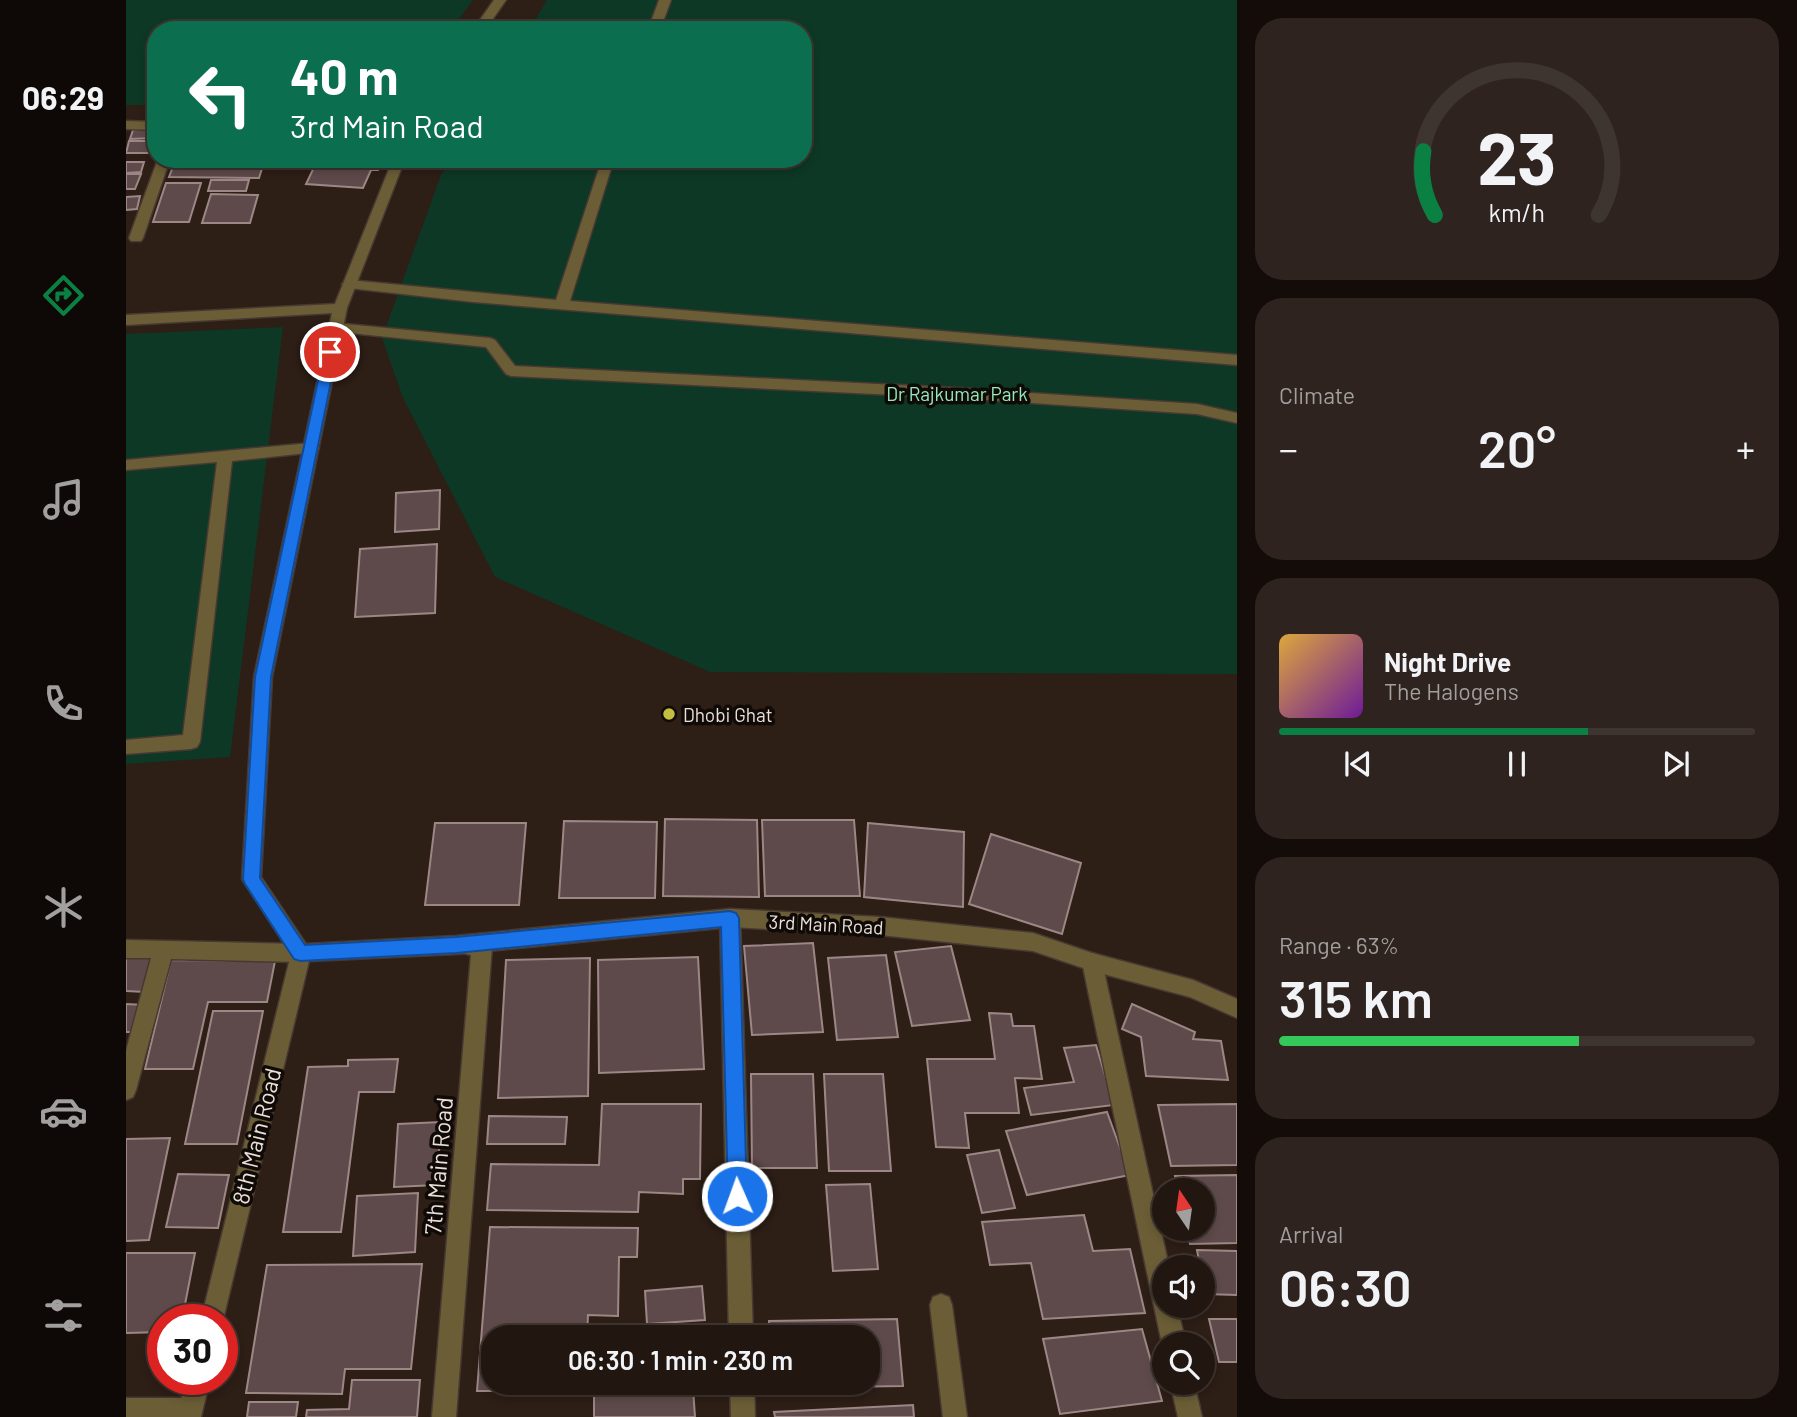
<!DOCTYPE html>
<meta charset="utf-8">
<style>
body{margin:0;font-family:Barlow,sans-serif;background:#2e231e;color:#f1f3f6;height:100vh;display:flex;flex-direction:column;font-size:26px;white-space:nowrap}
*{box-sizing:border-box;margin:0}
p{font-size:23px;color:#a29f9f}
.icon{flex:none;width:38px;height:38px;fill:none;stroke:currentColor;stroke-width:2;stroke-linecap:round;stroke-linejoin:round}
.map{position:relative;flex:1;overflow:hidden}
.panel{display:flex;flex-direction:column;gap:18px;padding:18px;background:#130c09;width:560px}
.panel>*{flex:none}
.banner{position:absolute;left:21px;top:21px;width:665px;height:147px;border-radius:28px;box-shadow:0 4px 10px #0003,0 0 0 2px #3f3530;background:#0b6e4f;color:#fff;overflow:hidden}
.needle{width:46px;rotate:347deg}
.buttons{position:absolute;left:1026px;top:1178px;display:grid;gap:14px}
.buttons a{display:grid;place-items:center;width:63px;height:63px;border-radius:50%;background:#221610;box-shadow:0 4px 10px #0003,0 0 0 2px #3f3530;font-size:35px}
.speed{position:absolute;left:21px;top:1304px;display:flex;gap:14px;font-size:35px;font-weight:700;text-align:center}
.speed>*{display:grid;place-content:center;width:91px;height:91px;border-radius:50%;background:#221610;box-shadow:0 4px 10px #0003,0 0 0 2px #3f3530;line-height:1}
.speed .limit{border:10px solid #d22;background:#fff;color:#111}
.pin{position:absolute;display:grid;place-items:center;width:60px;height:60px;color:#fff;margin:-30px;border:4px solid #fff;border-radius:50%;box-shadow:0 2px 7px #0007}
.me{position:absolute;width:77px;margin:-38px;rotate:358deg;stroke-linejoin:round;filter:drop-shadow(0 0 5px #0008)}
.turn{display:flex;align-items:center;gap:24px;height:147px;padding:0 28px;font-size:32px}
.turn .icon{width:91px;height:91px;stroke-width:2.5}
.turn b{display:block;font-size:49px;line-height:60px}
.big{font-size:52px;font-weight:600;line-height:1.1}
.panel .widget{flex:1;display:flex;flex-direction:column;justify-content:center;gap:10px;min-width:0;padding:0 24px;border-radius:28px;background:#2e231e}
.panel .dial{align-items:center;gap:0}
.dial svg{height:182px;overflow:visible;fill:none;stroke:#3f3530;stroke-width:7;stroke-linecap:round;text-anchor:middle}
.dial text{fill:#f1f3f6;stroke:none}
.song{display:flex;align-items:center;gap:21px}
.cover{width:84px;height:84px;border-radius:10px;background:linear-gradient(135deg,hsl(40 70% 55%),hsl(280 70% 35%))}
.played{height:7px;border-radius:4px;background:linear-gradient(90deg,#0b8043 65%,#3f3530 65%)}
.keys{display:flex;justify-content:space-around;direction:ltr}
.heat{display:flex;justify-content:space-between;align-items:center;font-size:38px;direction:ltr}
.charge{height:10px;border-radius:5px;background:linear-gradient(90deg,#34c759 63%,#3f3530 0)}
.trip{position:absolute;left:355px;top:1325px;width:399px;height:70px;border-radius:28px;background:#221610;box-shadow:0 4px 10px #0003,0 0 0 2px #3f3530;font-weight:600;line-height:70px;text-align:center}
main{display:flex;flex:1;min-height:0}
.dock{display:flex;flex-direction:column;width:126px;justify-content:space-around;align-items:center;background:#0e0906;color:#a29f9f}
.dock .icon{width:49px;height:49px}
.dock .active{color:#0b8043}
.dock b{font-size:32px;color:#f1f3f6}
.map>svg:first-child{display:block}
.green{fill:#0d3825}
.building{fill:#5e4a4a;stroke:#9d8786;stroke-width:2}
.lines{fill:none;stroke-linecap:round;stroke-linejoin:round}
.service-casing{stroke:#473931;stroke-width:3}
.minor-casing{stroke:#473931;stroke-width:3}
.tertiary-casing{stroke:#473931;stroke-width:3}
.service{fill:#6b5e36;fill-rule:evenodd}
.minor{fill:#6b5e36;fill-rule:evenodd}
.tertiary{fill:#6b5e36;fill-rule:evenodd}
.route{fill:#1a73e8;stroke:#114b97;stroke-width:2}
.poi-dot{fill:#c1be40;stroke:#100a07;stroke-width:2.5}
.labels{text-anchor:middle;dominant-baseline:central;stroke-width:7;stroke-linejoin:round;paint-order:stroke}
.park-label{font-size:19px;fill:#94eabd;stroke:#100a07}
.poi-label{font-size:19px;fill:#eadfda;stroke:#100a07;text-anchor:start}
.street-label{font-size:19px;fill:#eadfda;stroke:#100a07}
.near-street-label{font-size:23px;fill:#eadfda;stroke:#100a07}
</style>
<main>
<nav class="dock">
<b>06:29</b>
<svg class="icon active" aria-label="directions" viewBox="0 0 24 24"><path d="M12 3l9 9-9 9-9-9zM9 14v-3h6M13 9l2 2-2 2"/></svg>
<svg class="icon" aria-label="music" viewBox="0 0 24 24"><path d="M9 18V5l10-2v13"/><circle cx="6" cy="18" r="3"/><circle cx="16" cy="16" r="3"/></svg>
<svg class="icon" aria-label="phone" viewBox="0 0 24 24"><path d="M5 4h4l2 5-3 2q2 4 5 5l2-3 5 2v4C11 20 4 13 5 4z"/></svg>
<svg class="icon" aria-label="climate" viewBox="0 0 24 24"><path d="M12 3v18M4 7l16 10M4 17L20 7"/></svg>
<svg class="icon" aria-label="car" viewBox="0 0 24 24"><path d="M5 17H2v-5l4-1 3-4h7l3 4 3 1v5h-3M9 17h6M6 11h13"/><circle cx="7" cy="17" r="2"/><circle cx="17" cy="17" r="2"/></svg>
<svg class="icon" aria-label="filters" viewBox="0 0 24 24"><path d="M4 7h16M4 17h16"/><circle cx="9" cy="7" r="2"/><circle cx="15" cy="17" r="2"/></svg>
</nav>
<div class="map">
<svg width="1111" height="1417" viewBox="0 0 1111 1417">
<rect width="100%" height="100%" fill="#2d1e16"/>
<g class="green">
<polygon points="0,0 347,0 325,30 30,30 30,105 0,105"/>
<polygon points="421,0 1111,0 1111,674 584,672 369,577 277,398 256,338 315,175 325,159 677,159 677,30 403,30"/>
<polygon points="157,327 104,757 0,764 0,334"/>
</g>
<g class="building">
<polygon points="7,130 30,130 30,138 4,139"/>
<polygon points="3,141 28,141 26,153 0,153"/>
<polygon points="50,159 139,159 133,178 43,177"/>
<polygon points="192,159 257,159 252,170 245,170 237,188 180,184"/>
<polygon points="0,162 18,162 15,172 0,173"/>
<polygon points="0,174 15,174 9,189 0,189"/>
<polygon points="85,180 123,180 120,191 82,191"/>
<polygon points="40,183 75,183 63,222 27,222"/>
<polygon points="85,194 132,195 124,223 76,223"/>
<polygon points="14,196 11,209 0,210 0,197"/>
<polygon points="314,490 313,529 269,532 270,493"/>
<polygon points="311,544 309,613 229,617 234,549"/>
<polygon points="539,819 631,820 633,897 537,896"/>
<polygon points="636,820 728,820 734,896 639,896"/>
<polygon points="438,821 531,822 529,898 433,898"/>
<polygon points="309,823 400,823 393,905 299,905"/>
<polygon points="742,823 838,832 837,907 738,897"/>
<polygon points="865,834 955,863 936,934 843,904"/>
<polygon points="687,943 697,1032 626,1035 618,946"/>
<polygon points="825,946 844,1020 786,1026 769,952"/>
<polygon points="760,955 772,1037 711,1040 702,958"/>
<polygon points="0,956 28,957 19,992 0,991"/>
<polygon points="572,957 578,1069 473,1073 472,960"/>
<polygon points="464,958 462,1096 372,1098 380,960"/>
<polygon points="45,960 149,961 141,1002 82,1002 67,1069 19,1069"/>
<polygon points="0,1004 18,1005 11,1032 0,1032"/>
<polygon points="1006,1004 1069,1032 1067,1039 1095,1041 1102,1080 1020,1076 1015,1037 996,1029"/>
<polygon points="87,1011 137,1011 111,1144 59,1144"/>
<polygon points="863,1013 885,1014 887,1026 908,1026 916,1079 889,1078 893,1113 839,1113 843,1148 810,1147 801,1059 869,1059"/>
<polygon points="970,1045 988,1105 905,1115 898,1088 948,1082 938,1048"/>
<polygon points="272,1059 268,1092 233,1092 215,1232 157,1232 182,1067 222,1066 222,1060"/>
<polygon points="625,1074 687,1074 691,1168 626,1168"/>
<polygon points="698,1074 757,1074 765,1171 703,1171"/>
<polygon points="476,1104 575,1104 574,1179 557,1179 557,1194 513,1192 512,1212 361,1210 365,1164 473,1165"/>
<polygon points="1111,1104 1111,1165 1045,1166 1032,1105"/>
<polygon points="981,1112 1004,1175 901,1195 880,1131"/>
<polygon points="363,1116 441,1117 439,1144 361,1144"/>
<polygon points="315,1122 311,1185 268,1187 272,1124"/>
<polygon points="44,1138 23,1240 0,1241 0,1139"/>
<polygon points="873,1150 889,1208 856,1213 841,1155"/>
<polygon points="52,1174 103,1175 92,1228 40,1227"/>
<polygon points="1111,1175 1111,1243 1064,1244 1060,1228 1076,1228 1076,1190 1052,1190 1049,1176"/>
<polygon points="744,1184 752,1269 707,1271 700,1185"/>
<polygon points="292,1193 289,1252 227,1256 231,1196"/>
<polygon points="958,1215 967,1251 1004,1249 1019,1313 917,1319 905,1263 864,1265 856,1222"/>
<polygon points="364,1227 512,1228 511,1257 493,1257 492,1316 462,1315 461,1337 368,1337 368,1382 458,1382 458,1391 351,1391"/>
<polygon points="1071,1250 1111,1251 1111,1295 1079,1294"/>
<polygon points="0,1253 69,1253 56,1320 37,1320 37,1332 0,1333"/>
<polygon points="296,1264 285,1369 219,1369 216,1394 120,1393 141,1265"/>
<polygon points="576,1286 579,1320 521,1324 519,1291"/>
<polygon points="771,1319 777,1386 646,1388 646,1382 742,1382 742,1337 644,1337 643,1321"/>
<polygon points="1083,1319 1111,1319 1111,1362 1093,1362"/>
<polygon points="1016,1329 1036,1401 934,1414 917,1339"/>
<polygon points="226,1380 294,1380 291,1417 180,1417 181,1410 223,1409"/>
<polygon points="567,1388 569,1417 468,1417 468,1393"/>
<polygon points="123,1402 172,1402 170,1417 121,1417"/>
<polygon points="787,1405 788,1417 649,1417 648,1412"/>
</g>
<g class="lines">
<g class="service-casing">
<g id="service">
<polygon points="533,0 545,0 534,30 522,30"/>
<polygon points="476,159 488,159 444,301 1111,355 1111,365 347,302 223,288 216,284 223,280 430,300"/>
<polygon points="209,323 364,338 369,340 389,366 831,388 1071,404 1111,413 1111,423 1071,414 831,398 385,376 380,374 360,347 204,331 202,328"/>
<polygon points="185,443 193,448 190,452 106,461 74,742 71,747 65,749 0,754 0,740 57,735 91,462 0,470 0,460"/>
</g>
</g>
<g class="minor-casing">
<g id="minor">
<polygon points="0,121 30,122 30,130 0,129"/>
<polygon points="32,159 44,159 17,238 15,241 5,241 3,238"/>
<polygon points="604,909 611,912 614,918 627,1337 603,1337 594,918 597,912"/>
<polygon points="340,937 363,940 366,946 330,1417 306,1417 345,955 333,952 330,946 333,940"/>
<polygon points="0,940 175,944 182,947 185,953 182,959 175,962 45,959 10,1090 7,1097 0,1100 0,1051 25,958 0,958"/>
<polygon points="966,953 973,956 976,962 1043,1267 1038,1267 1038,1306 1051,1306 1060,1344 1038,1344 1038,1347 1036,1344 956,962 959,956"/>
<polygon points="815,1294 823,1297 826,1305 841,1417 817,1417 804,1305 807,1297"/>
<polygon points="604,1382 628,1382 629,1417 605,1417"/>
<polygon points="1044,1382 1068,1382 1076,1417 1052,1417"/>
<polygon points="0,1398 64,1398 72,1402 76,1410 73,1417 0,1417"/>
</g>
</g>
<g class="tertiary-casing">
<g id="tertiary">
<polygon points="368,0 380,0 359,30 347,30"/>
<polygon points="267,159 279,159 221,308 146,677 135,877 180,944 330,936 604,909 754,917 907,933 966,953 1067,980 1111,999 1111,1018 1064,997 966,971 907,951 754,935 604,927 330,954 183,961 97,1320 96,1323 96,1320 75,1320 165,954 116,879 128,677 206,313 0,325 0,315 209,304"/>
<polygon points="60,1379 84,1379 75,1417 51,1417"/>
</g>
</g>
<use href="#service" class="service"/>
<use href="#minor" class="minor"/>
<use href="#tertiary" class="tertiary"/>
</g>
<polygon class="route" points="204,348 211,352 145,677 134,878 179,945 330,937 604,911 610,913 613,918 621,1196 618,1203 611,1205 604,1203 602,1196 595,927 330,953 174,961 168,959 119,884 117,879 129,677 198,352"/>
<circle class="poi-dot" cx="543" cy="714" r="7"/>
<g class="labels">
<g class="park-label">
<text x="831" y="393">Dr Rajkumar Park</text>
</g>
<g class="poi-label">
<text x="557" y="714">Dhobi Ghat</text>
</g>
<g class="street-label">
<text transform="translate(700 924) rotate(3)">3rd Main Road</text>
</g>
<g class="near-street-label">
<text transform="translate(130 1136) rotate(-76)">8th Main Road</text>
<text transform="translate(312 1166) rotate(-85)">7th Main Road</text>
</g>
</g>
</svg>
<div class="buttons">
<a><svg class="needle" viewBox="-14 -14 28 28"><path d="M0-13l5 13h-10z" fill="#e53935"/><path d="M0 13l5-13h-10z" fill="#a29f9f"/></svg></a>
<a><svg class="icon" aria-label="sound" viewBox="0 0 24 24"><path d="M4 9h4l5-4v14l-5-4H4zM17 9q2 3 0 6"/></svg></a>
<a><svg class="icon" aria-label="search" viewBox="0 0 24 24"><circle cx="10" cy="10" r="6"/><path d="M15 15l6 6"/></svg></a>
</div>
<div class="speed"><div class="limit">30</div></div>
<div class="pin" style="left:204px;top:352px;background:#d93025"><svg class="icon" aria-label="arrive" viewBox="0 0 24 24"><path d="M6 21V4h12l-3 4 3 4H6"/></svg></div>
<svg class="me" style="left:611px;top:1196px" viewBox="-20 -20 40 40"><circle r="17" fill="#1a73e8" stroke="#fff" stroke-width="3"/><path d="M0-11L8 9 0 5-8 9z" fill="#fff"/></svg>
<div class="trip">06:30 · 1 min · 230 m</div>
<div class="banner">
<div class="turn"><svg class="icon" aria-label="left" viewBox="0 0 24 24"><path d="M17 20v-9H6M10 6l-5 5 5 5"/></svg><div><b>40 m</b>3rd Main Road</div></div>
</div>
</div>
<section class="panel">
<div class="widget dial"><svg viewBox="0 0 100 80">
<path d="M14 69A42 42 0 1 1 86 69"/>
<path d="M14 69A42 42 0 0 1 9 41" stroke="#0b8043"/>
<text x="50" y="56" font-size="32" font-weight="700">23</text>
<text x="50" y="72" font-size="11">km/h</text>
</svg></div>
<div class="widget"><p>Climate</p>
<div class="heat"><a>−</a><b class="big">20°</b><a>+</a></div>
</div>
<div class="widget">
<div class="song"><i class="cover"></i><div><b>Night Drive</b><p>The Halogens</p></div></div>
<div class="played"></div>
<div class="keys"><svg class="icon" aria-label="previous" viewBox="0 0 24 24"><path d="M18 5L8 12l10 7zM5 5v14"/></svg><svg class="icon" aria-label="pause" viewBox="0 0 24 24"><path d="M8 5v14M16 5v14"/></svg><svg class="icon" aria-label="next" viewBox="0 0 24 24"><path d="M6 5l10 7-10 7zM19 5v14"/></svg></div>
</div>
<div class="widget"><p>Range · 63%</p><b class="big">315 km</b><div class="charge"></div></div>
<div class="widget"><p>Arrival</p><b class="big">06:30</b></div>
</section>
</main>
